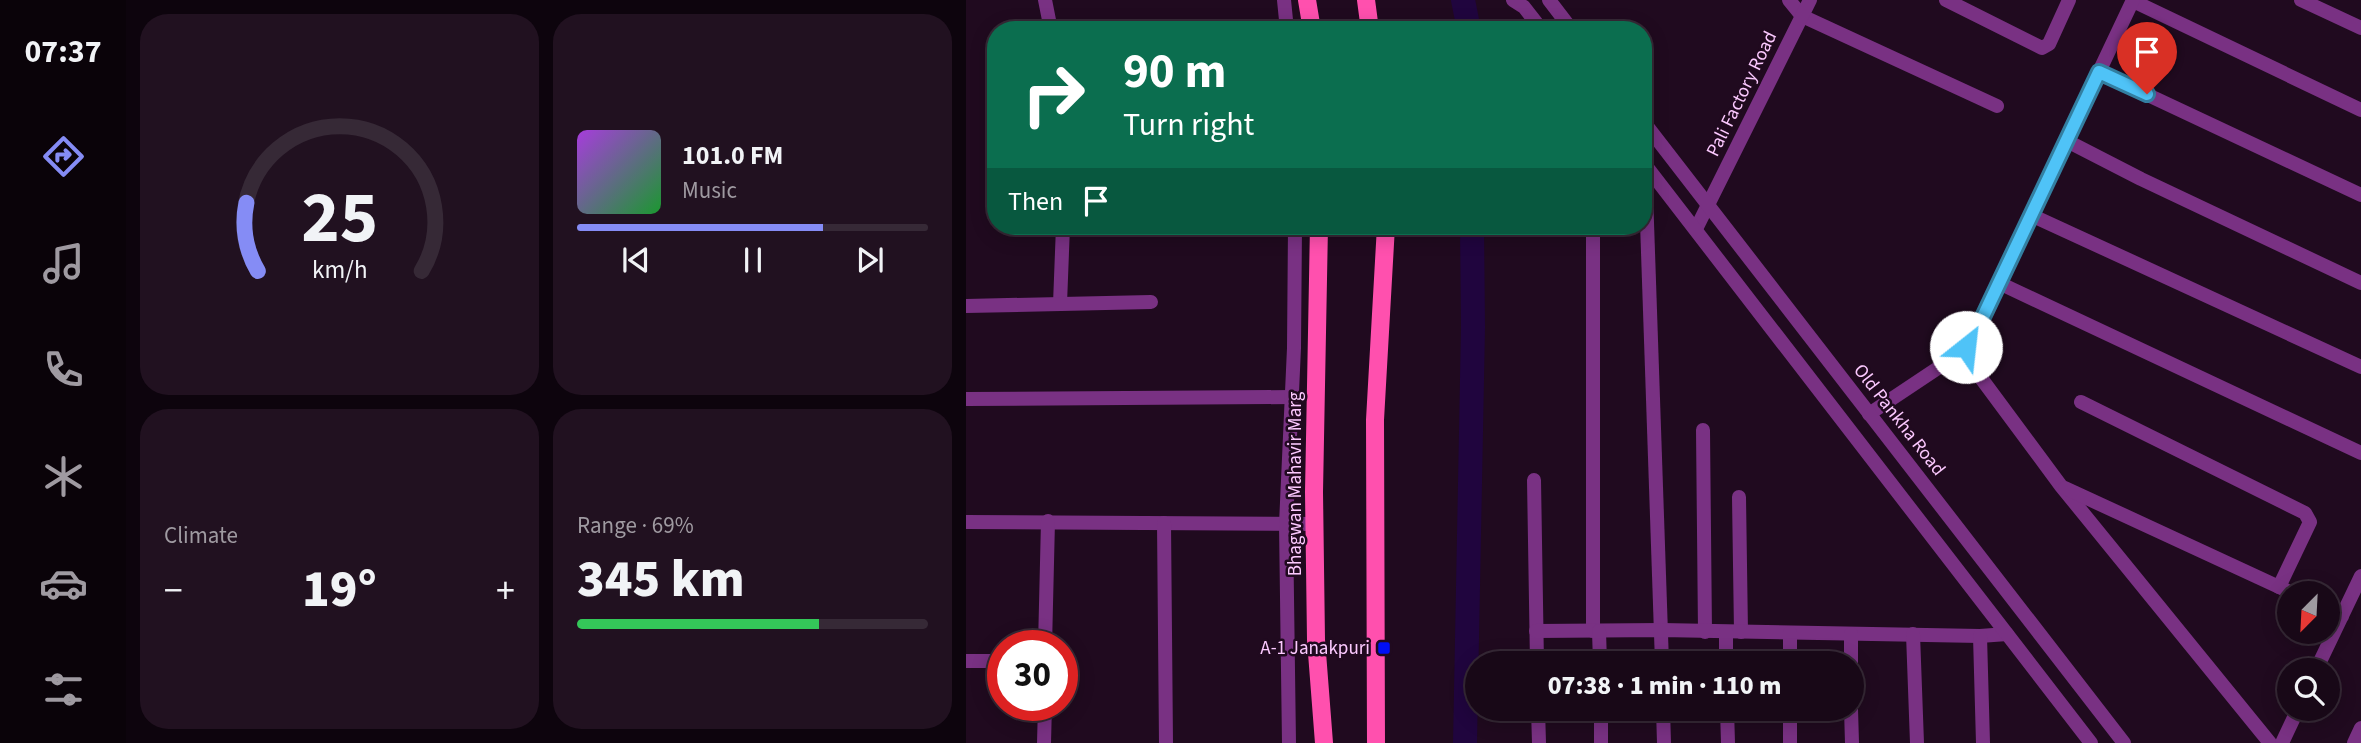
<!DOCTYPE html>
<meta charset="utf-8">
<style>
body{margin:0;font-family:"Source Sans 3",sans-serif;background:#211120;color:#f1f3f6;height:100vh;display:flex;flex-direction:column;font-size:26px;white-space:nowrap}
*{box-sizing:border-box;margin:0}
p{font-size:23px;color:#9f9aa1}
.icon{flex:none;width:38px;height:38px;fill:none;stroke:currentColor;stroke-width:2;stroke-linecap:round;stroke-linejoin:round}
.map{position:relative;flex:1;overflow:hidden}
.details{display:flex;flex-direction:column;gap:14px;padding:14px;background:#0d040d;width:840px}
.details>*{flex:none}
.hud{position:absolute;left:21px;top:21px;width:665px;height:214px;border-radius:28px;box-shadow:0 4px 18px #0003,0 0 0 2px #362936;background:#0b6e4f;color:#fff;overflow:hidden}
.needle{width:46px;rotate:204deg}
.controls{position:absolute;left:1311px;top:581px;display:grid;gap:14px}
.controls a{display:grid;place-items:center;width:63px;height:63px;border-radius:50%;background:#180817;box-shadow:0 4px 18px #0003,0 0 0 2px #362936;font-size:35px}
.speed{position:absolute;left:21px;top:630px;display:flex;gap:14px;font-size:35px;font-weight:700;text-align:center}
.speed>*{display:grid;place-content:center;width:91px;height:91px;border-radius:50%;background:#180817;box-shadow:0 4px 18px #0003,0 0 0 2px #362936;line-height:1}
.speed .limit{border:10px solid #d22;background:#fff;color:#111}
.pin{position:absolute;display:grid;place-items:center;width:60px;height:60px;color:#fff;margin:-72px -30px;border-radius:50% 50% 50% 0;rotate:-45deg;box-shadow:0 0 7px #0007}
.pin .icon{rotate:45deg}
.me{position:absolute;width:77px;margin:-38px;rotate:29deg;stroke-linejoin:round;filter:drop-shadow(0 0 5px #0008)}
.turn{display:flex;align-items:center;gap:24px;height:147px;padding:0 21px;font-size:32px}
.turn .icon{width:91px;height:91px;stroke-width:2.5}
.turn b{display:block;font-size:49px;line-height:60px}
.then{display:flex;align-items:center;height:66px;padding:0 21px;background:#0003;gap:14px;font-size:26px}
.big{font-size:52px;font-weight:800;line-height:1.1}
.details .card{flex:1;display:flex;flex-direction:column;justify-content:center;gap:10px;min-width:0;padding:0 24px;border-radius:28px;background:#211120}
.details .dial{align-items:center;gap:0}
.dial svg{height:182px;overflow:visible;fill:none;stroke:#362936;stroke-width:7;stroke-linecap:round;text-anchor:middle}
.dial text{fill:#f1f3f6;stroke:none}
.song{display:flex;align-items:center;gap:21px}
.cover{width:84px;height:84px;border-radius:10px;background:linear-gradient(135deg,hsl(280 70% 55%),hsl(130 70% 35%))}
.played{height:7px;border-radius:4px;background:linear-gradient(90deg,#858cf5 70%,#362936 70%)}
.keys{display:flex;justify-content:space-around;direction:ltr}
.heat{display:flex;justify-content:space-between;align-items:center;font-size:38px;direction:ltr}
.charge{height:10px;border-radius:5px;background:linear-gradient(90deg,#34c759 69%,#362936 0)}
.details .tiles{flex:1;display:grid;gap:14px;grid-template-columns:repeat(2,1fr)}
.trip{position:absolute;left:499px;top:651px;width:399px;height:70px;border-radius:35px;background:#180817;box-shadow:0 4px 18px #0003,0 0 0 2px #362936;font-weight:800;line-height:70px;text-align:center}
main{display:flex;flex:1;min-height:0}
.menu{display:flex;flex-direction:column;width:126px;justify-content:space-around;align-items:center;background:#0a0309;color:#9f9aa1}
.menu .icon{width:49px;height:49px}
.menu .active{color:#858cf5}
.menu b{font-size:32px;color:#f1f3f6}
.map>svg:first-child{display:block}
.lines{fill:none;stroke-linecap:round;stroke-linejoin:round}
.canal{stroke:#20053e;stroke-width:24}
.minor{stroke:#793183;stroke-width:14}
.tertiary{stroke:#793183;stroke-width:14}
.primary{stroke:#ff50ae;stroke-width:18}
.route-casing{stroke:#337fa1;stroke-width:18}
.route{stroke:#4fc3f7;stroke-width:12}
.poi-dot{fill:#000ff4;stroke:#200a1f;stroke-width:2.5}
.labels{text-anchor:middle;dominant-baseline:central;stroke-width:5;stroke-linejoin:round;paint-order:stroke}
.street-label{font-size:19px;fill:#fcc9ff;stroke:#200a1f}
.poi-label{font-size:19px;fill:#fcc9ff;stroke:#200a1f;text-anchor:end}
</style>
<main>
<nav class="menu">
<b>07:37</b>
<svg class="icon active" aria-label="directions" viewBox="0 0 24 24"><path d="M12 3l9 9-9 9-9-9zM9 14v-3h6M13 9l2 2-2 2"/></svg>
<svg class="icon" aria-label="music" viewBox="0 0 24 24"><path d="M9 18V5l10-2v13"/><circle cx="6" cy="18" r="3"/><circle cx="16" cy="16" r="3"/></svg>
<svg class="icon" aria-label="phone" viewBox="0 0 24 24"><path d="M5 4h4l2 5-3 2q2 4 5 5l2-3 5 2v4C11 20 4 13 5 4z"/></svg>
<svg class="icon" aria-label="climate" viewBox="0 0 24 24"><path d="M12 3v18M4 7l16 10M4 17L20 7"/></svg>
<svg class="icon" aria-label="car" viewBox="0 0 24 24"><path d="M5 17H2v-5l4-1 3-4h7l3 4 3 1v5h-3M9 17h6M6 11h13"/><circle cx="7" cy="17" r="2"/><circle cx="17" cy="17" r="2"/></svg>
<svg class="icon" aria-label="filters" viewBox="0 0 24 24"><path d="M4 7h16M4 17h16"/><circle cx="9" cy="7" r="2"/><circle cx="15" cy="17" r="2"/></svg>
</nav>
<section class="details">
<div class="tiles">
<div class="card dial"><svg viewBox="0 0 100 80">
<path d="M14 69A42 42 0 1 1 86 69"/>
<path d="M14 69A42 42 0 0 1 9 39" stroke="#858cf5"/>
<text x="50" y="56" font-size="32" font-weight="700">25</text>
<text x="50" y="72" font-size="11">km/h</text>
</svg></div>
<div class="card">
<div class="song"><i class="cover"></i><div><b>101.0 FM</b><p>Music</p></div></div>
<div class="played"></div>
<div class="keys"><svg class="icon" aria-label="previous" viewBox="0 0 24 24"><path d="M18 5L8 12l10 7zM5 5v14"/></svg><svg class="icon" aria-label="pause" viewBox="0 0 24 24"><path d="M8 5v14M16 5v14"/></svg><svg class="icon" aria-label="next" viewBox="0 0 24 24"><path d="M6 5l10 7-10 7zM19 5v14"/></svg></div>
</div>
<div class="card"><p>Climate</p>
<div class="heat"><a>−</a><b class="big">19°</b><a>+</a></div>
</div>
<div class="card"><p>Range · 69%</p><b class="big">345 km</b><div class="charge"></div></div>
</div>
</section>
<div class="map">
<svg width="1395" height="743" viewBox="0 0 1395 743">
<rect width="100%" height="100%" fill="#200a1f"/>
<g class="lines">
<g class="canal">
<polyline points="497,0 503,30"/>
<polyline points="499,743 507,327 506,226"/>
</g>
<g class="minor">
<polyline points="79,0 85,30"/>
<polyline points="318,0 321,30"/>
<polyline points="823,0 836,16 1031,106"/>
<polyline points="980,0 1076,48 1083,44 1103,0"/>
<polyline points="1335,0 1395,28"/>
<polyline points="1167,1 1395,110"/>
<polyline points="1133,72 1395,195"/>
<polyline points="1101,141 1175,179 1395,283"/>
<polyline points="679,164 696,663"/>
<polyline points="1065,215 1395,367"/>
<polyline points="627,226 627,631"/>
<polyline points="730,229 844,0"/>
<polyline points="1033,283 1395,453"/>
<polyline points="94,304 97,226"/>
<polyline points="0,306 185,302"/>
<polyline points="1015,378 1095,486 1304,743"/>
<polyline points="0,399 326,397"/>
<polyline points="1115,402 1339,513 1344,522 1313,587"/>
<polyline points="903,414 993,354 1007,338 1167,0"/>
<polyline points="737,430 739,632"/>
<polyline points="568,480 571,663"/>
<polyline points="1099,488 1326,593"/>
<polyline points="773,497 775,632"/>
<polyline points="0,522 349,524"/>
<polyline points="198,523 200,743"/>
<polyline points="1362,609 1376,616"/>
<polyline points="570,631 696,630 1014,636 1041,634"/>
<polyline points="633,631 634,663"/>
<polyline points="760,632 760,663"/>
<polyline points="824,633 824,663"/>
<polyline points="885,634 885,663"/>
<polyline points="947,634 951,743"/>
<polyline points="1014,636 1017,743"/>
<polyline points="79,646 82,521"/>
<polyline points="0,661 37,661"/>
<polyline points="1350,670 1395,576"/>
<polyline points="572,709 573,743"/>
<polyline points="635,709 635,743"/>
<polyline points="697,709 698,743"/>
<polyline points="761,709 762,743"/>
<polyline points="824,709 824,743"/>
<polyline points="885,709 886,743"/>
<polyline points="78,743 79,705"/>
<polyline points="323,743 320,524 328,348 329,226"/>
<polyline points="1316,743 1332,709"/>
<polyline points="1388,743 1395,728"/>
</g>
<g class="tertiary">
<polyline points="547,0 558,7 576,30"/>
<polyline points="583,0 606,30"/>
<polyline points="677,121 1158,743"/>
<polyline points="677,162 1125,743"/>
</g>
<g class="primary">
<polyline points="341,0 346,30"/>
<polyline points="400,0 404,30"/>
<polyline points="353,226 348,492 350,640 358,743"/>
<polyline points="410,743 409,420 420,226"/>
</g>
</g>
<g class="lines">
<g class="route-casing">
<polyline id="route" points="1000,347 1007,338 1133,72 1181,94"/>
</g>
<use href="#route" class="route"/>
</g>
<rect class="poi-dot" x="411" y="641" width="14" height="14" rx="3.5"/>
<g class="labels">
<g class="street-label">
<text transform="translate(776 94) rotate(-64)">Pali Factory Road</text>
<text transform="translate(933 420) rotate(52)">Old Pankha Road</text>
<text transform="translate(329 484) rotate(-90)">Bhagwan Mahavir Marg</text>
</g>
<g class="poi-label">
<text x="404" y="648">A-1 Janakpuri</text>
</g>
</g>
</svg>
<div class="controls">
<a><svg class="needle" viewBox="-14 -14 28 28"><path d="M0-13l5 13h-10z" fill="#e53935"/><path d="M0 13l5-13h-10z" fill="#9f9aa1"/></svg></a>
<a><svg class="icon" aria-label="search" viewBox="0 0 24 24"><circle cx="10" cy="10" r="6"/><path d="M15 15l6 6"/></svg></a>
</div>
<div class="speed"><div class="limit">30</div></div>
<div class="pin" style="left:1181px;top:94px;background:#d93025"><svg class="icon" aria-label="arrive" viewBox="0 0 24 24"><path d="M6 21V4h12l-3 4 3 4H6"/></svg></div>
<svg class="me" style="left:1000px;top:347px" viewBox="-20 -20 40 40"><circle r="19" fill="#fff"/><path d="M0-13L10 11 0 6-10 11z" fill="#4fc3f7"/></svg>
<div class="trip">07:38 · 1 min · 110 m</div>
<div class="hud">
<div class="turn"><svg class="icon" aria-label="right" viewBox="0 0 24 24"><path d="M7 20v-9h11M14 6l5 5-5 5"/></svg><div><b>90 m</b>Turn right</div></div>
<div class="then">Then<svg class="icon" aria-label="arrive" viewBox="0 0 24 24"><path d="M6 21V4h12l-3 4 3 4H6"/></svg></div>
</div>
</div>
</main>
